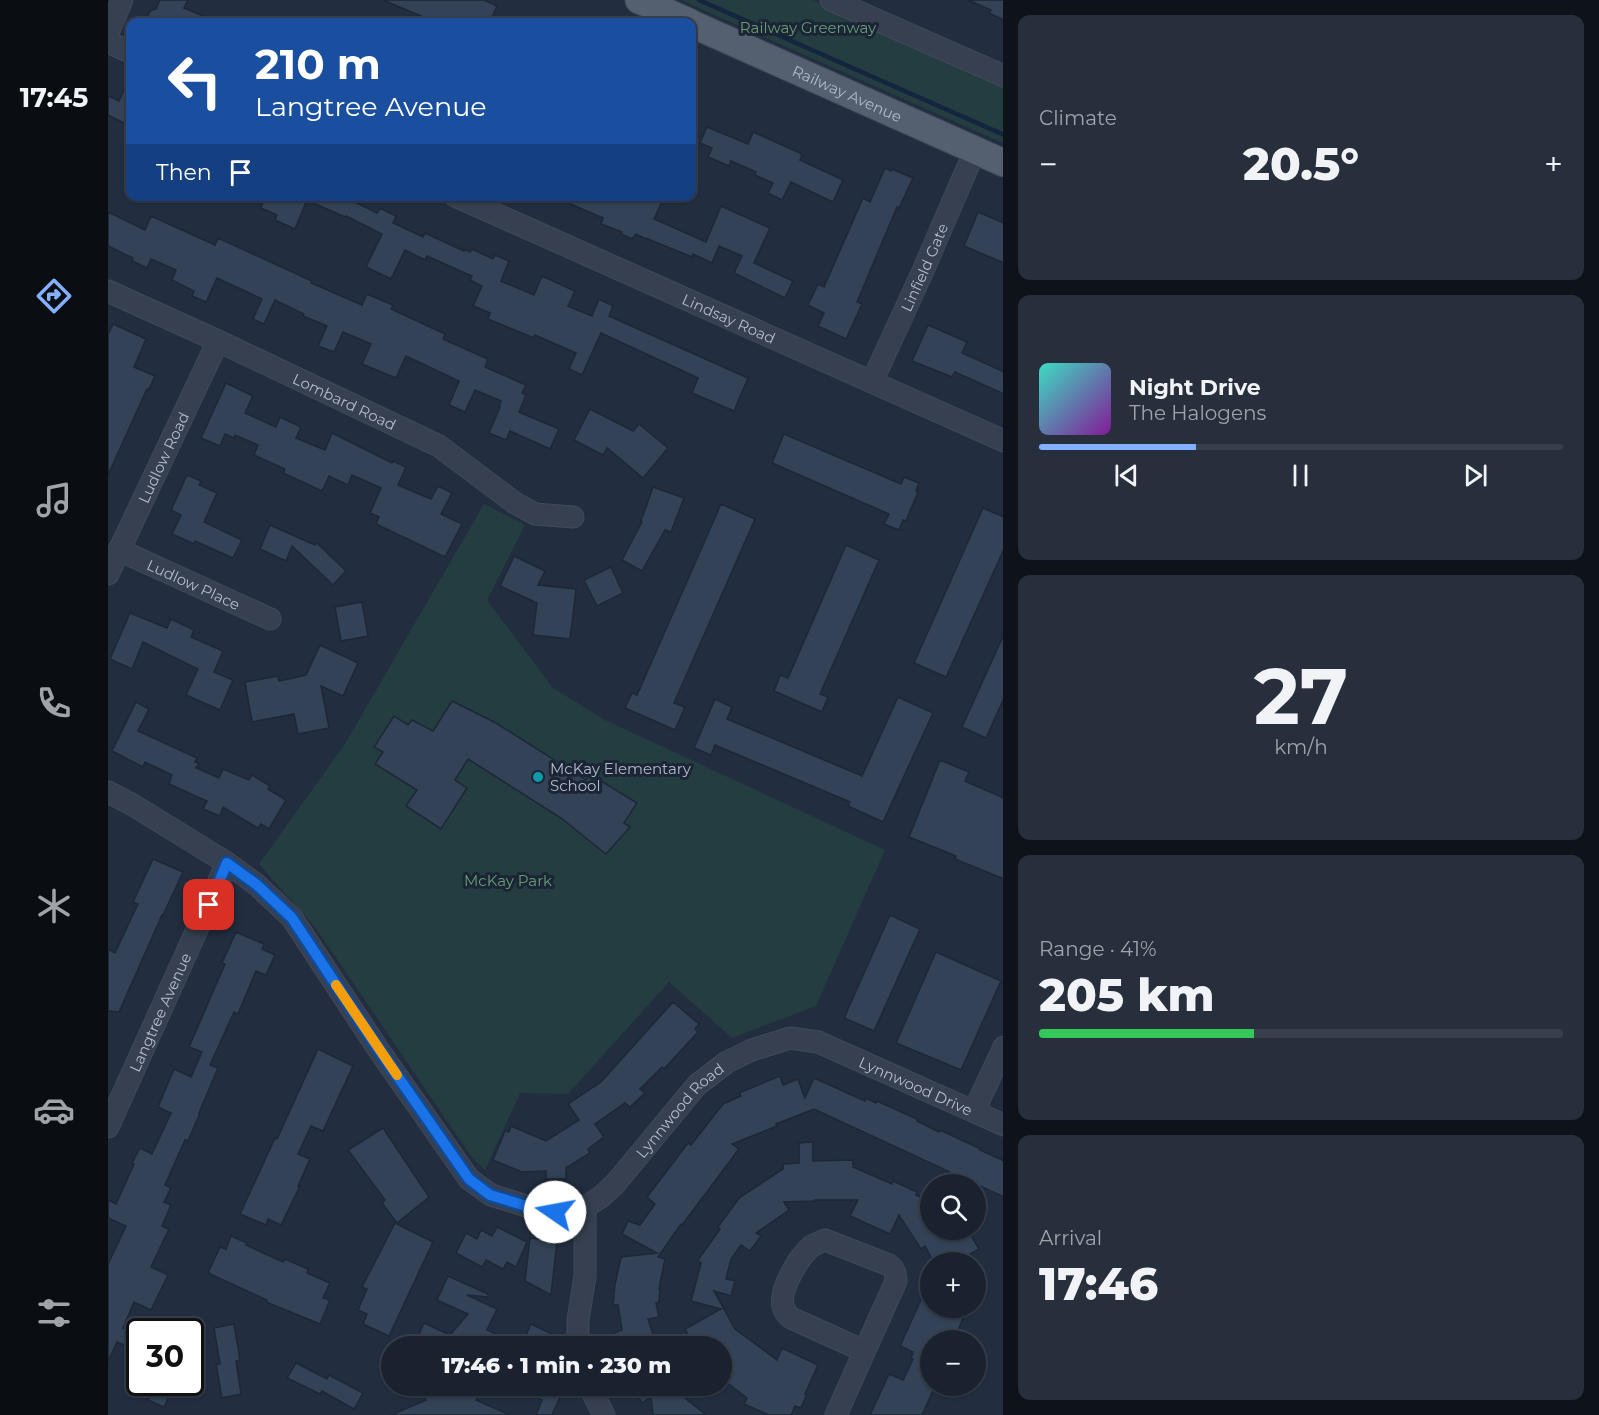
<!DOCTYPE html>
<meta charset="utf-8">
<style>
body{margin:0;font-family:Montserrat,sans-serif;background:#272f3c;color:#f1f3f6;height:100vh;display:flex;flex-direction:column;font-size:22px;white-space:nowrap}
*{box-sizing:border-box;margin:0}
p{font-size:20px;color:#9fa4ab}
.icon{flex:none;width:33px;height:33px;fill:none;stroke:currentColor;stroke-width:2;stroke-linecap:round;stroke-linejoin:round}
.map{position:relative;flex:1;overflow:hidden}
.details{display:flex;flex-direction:column;gap:15px;padding:15px;background:#0e131a;width:596px}
.details>*{flex:none}
.hud{position:absolute;left:18px;top:18px;width:570px;height:183px;border-radius:12px;box-shadow:0 2px 4px #0004,0 0 0 2px #383f4c;background:#1a4fa0;color:#fff;overflow:hidden}
.controls{position:absolute;left:812px;top:1174px;display:grid;gap:12px}
.controls a{display:grid;place-items:center;width:66px;height:66px;border-radius:50%;background:#1a2230;box-shadow:0 2px 4px #0004,0 0 0 2px #383f4c;font-size:30px}
.speed{position:absolute;left:18px;top:1318px;display:flex;gap:12px;font-size:30px;font-weight:700;text-align:center}
.speed>*{display:grid;place-content:center;width:78px;height:78px;border-radius:50%;background:#1a2230;box-shadow:0 2px 4px #0004,0 0 0 2px #383f4c;line-height:1}
.speed .limit{border:3px solid #111;border-radius:9px;background:#fff;color:#111}
.pin{position:absolute;display:grid;place-items:center;width:51px;height:51px;color:#fff;margin:-26px;border-radius:12px;box-shadow:0 3px 9px #0006}
.me{position:absolute;width:66px;margin:-33px;rotate:282deg;stroke-linejoin:round;filter:drop-shadow(0 0 4px #0008)}
.turn{display:flex;align-items:center;gap:21px;height:126px;padding:0 30px;font-size:27px}
.turn .icon{width:78px;height:78px;stroke-width:2.5}
.turn b{display:block;font-size:42px;line-height:51px}
.then{display:flex;align-items:center;height:57px;padding:0 30px;background:#0003;gap:12px;font-size:22px}
.big{font-size:45px;font-weight:800;line-height:1.1}
.details .widget{flex:1;display:flex;flex-direction:column;justify-content:center;gap:9px;min-width:0;padding:0 21px;border-radius:12px;background:#272f3c}
.details .dial{align-items:center;gap:0}
.dial b{font-size:78px;line-height:1}
.song{display:flex;align-items:center;gap:18px}
.cover{width:72px;height:72px;border-radius:9px;background:linear-gradient(135deg,hsl(170 70% 55%),hsl(290 70% 35%))}
.played{height:6px;border-radius:3px;background:linear-gradient(90deg,#83b0ff 30%,#383f4c 30%)}
.keys{display:flex;justify-content:space-around;direction:ltr}
.heat{display:flex;justify-content:space-between;align-items:center;font-size:33px;direction:ltr}
.charge{height:9px;border-radius:4px;background:linear-gradient(90deg,#34c759 41%,#383f4c 0)}
.trip{position:absolute;left:273px;top:1336px;width:351px;height:60px;border-radius:30px;background:#1a2230;box-shadow:0 2px 4px #0004,0 0 0 2px #383f4c;font-weight:800;line-height:60px;text-align:center}
main{display:flex;flex:1;min-height:0}
.tab-bar{display:flex;flex-direction:column;width:108px;justify-content:space-around;align-items:center;background:#0a0e13;color:#9fa4ab}
.tab-bar .icon{width:42px;height:42px}
.tab-bar .active{color:#83b0ff}
.tab-bar b{font-size:27px;color:#f1f3f6}
.map>svg:first-child{display:block}
.green{fill:#243d41}
.lines{fill:none;stroke-linecap:round;stroke-linejoin:round}
.stream{stroke:#14253f;stroke-width:4.5}
.building{fill:#334256;stroke:#1d2737;stroke-width:1.5}
.minor-casing{stroke:#3f4959;stroke-width:23}
.major-casing{stroke:#3f4959;stroke-width:29}
.minor{stroke:#364050;stroke-width:21}
.major{stroke:#545f70;stroke-width:27}
.route-casing{stroke:#114b97;stroke-width:15}
.route{stroke:#1a73e8;stroke-width:10}
.slow{stroke:#f59e0b;stroke-width:10}
.culture-dot{fill:#0f9aa8;stroke:#1b2535;stroke-width:2}
.labels{text-anchor:middle;dominant-baseline:central;stroke-width:6;stroke-linejoin:round;paint-order:stroke}
.park-label{font-size:15px;fill:#679e74;stroke:#1b2535}
.street-label{font-size:15px;fill:#b2bbcb;stroke:#1b2535}
.poi-label{font-size:15px;fill:#b2bbcb;stroke:#1b2535;text-anchor:start}
</style>
<main>
<nav class="tab-bar">
<b>17:45</b>
<svg class="icon active" aria-label="directions" viewBox="0 0 24 24"><path d="M12 3l9 9-9 9-9-9zM9 14v-3h6M13 9l2 2-2 2"/></svg>
<svg class="icon" aria-label="music" viewBox="0 0 24 24"><path d="M9 18V5l10-2v13"/><circle cx="6" cy="18" r="3"/><circle cx="16" cy="16" r="3"/></svg>
<svg class="icon" aria-label="phone" viewBox="0 0 24 24"><path d="M5 4h4l2 5-3 2q2 4 5 5l2-3 5 2v4C11 20 4 13 5 4z"/></svg>
<svg class="icon" aria-label="climate" viewBox="0 0 24 24"><path d="M12 3v18M4 7l16 10M4 17L20 7"/></svg>
<svg class="icon" aria-label="car" viewBox="0 0 24 24"><path d="M5 17H2v-5l4-1 3-4h7l3 4 3 1v5h-3M9 17h6M6 11h13"/><circle cx="7" cy="17" r="2"/><circle cx="17" cy="17" r="2"/></svg>
<svg class="icon" aria-label="filters" viewBox="0 0 24 24"><path d="M4 7h16M4 17h16"/><circle cx="9" cy="7" r="2"/><circle cx="15" cy="17" r="2"/></svg>
</nav>
<div class="map">
<svg width="896" height="1415" viewBox="0 0 896 1415">
<rect width="100%" height="100%" fill="#222e40"/>
<g class="green">
<polygon points="573,0 705,0 895,87 895,143"/>
<polygon points="376,504 417,525 379,600 445,688 497,720 777,850 708,1006 624,1038 561,982 460,1094 412,1093 377,1170 363,1156 207,927 151,864 237,744"/>
</g>
<g class="lines">
<polyline class="stream" points="591,0 896,135"/>
</g>
<g class="building">
<polygon points="52,0 80,0 76,8 110,22 37,22 42,11 48,9"/>
<polygon points="275,0 376,0 389,6 382,22 311,22 313,16"/>
<polygon points="860,0 896,0 896,20 881,13 883,10"/>
<polygon points="22,77 22,126 0,115 0,96 11,101"/>
<polygon points="599,127 640,144 645,132 694,154 692,160 735,180 725,202 683,182 674,200 660,193 665,183 647,175 648,172 623,161 621,166 600,157 604,148 592,143"/>
<polygon points="777,168 783,171 784,169 805,178 791,208 789,207 749,302 754,304 738,339 710,326 716,313 700,305 710,284 716,287 755,198 762,202"/>
<polygon points="157,196 246,196 245,201 269,213 272,208 288,216 285,223 315,237 317,233 356,251 356,249 362,252 364,249 385,259 387,255 401,261 393,281 426,295 434,276 467,291 460,306 484,316 491,299 505,306 501,316 640,378 626,411 584,393 590,378 493,333 474,375 461,369 468,353 427,335 426,338 380,319 382,313 365,306 374,286 362,280 364,276 319,256 317,260 297,250 283,279 258,267 274,234 238,216 237,217 199,200 187,229 167,220 169,215 153,208"/>
<polygon points="444,196 547,196 555,200 546,219 598,242 613,206 662,228 646,263 685,281 677,298 626,273 634,256 611,246 604,263 585,254 584,257 538,238 538,239 528,234 524,239 513,234 514,232 493,224 495,218"/>
<polygon points="0,212 37,230 43,216 107,245 110,238 204,281 203,283 254,305 259,294 285,305 283,309 337,334 335,339 380,359 377,367 418,385 414,393 418,395 411,412 451,429 442,449 402,431 398,440 381,433 392,407 391,407 393,401 367,390 357,412 341,405 351,381 298,356 288,378 254,364 263,344 235,332 226,352 210,346 219,326 195,316 196,314 167,300 156,324 145,319 154,299 109,278 98,302 84,296 86,291 64,280 68,270 43,259 39,268 24,261 25,258 0,246"/>
<polygon points="870,212 896,223 896,263 856,246"/>
<polygon points="5,324 38,339 26,367 47,376 41,389 39,389 0,475 0,335"/>
<polygon points="820,325 859,342 854,353 896,372 896,394 847,372 844,377 804,361"/>
<polygon points="118,383 145,396 137,413 168,427 172,417 193,427 188,438 217,450 224,433 284,463 285,461 298,467 290,485 323,499 330,486 344,493 333,514 354,524 337,557 268,524 271,517 262,513 273,488 244,475 240,485 221,476 214,491 175,473 177,469 146,455 150,445 127,435 126,438 117,434 112,446 93,438"/>
<polygon points="482,409 525,431 531,424 560,448 535,478 499,448 495,455 466,440"/>
<polygon points="676,434 793,484 796,477 811,483 808,491 810,492 798,521 795,520 791,530 776,524 781,514 664,463"/>
<polygon points="79,475 93,481 91,485 109,493 96,522 134,540 125,558 87,541 86,544 64,534 73,515 63,510"/>
<polygon points="545,487 576,498 563,532 557,530 534,571 514,560 534,522 533,521"/>
<polygon points="613,504 647,519 566,703 577,707 567,730 517,708 524,693 529,695"/>
<polygon points="875,508 896,517 896,549 838,677 806,663"/>
<polygon points="162,525 207,545 209,543 238,571 225,585 184,546 178,561 152,549"/>
<polygon points="738,545 771,560 712,694 720,697 714,712 666,691 672,675 680,678"/>
<polygon points="406,556 437,571 430,585 468,589 462,639 425,635 429,603 392,586"/>
<polygon points="503,567 515,593 489,606 476,580"/>
<polygon points="254,602 260,636 233,641 227,607"/>
<polygon points="22,613 59,628 63,619 86,630 83,637 115,651 106,672 125,680 112,710 78,695 90,669 35,642 24,669 2,659"/>
<polygon points="896,634 896,698 878,738 854,727"/>
<polygon points="212,645 250,663 235,696 213,686 221,728 190,734 186,714 144,722 137,682 170,676 171,681 198,675"/>
<polygon points="790,697 825,713 775,822 740,806 742,802 607,745 603,755 586,748 607,699 624,707 619,719 754,776"/>
<polygon points="344,701 388,723 478,780 482,774 529,803 516,823 522,827 498,854 453,818 360,759 347,780 359,788 333,829 298,806 309,790 267,764 275,752 266,747 286,716 300,725 304,720 325,731"/>
<polygon points="28,702 41,709 30,731 89,758 87,762 91,763 88,768 111,778 115,769 141,780 144,775 162,786 160,789 178,800 161,829 153,824 150,828 115,807 112,816 95,809 99,801 61,784 64,775 37,762 35,767 4,751"/>
<polygon points="832,760 861,772 857,781 896,798 896,879 847,859 848,856 801,837"/>
<polygon points="45,859 75,872 55,915 54,915 11,1012 0,1011 0,949 7,953 30,904 25,902"/>
<polygon points="782,915 812,929 766,1031 736,1018"/>
<polygon points="128,932 156,944 154,949 167,955 158,975 148,971 130,1014 126,1012 102,1065 110,1068 91,1113 92,1113 80,1141 77,1140 57,1185 63,1188 56,1202 63,1205 54,1226 61,1229 43,1267 60,1275 43,1310 26,1302 15,1328 22,1331 16,1345 9,1342 0,1362 0,1264 18,1226 0,1218 0,1200 8,1204 26,1164 24,1163 32,1148 44,1154 63,1113 50,1107 66,1069 83,1077 94,1052 81,1047 117,964 114,963"/>
<polygon points="828,952 893,981 853,1070 788,1043"/>
<polygon points="565,1002 591,1024 587,1029 590,1032 556,1069 554,1067 532,1089 537,1093 522,1107 517,1103 487,1124 496,1137 480,1149 482,1153 458,1168 458,1179 438,1179 438,1171 414,1172 385,1160 397,1131 401,1132 403,1126 438,1141 471,1120 460,1104 493,1082"/>
<polygon points="210,1049 245,1066 215,1131 203,1126 190,1154 202,1159 190,1186 192,1186 173,1225 160,1219 158,1225 132,1214 167,1138 169,1139"/>
<polygon points="672,1076 675,1085 690,1079 697,1098 706,1078 757,1101 758,1098 768,1103 769,1101 809,1119 809,1121 831,1132 832,1130 873,1149 872,1150 896,1161 896,1197 706,1109 668,1124 669,1126 624,1144 631,1149 574,1225 573,1224 550,1257 557,1259 551,1289 552,1289 551,1302 548,1303 551,1317 540,1319 549,1347 511,1347 506,1333 514,1330 510,1305 505,1305 507,1284 513,1257 549,1253 514,1234 520,1221 532,1225 547,1204 539,1197 580,1143 583,1145 615,1104 633,1096 631,1093"/>
<polygon points="275,1128 321,1197 289,1223 274,1203 277,1200 240,1150"/>
<polygon points="705,1142 705,1161 745,1160 745,1167 784,1184 785,1181 809,1192 808,1195 822,1201 822,1230 860,1230 871,1249 847,1263 826,1263 817,1246 813,1249 791,1215 782,1234 742,1216 750,1200 707,1200 707,1201 676,1202 681,1210 648,1233 653,1236 642,1251 633,1245 623,1259 618,1279 627,1281 623,1296 606,1291 627,1329 669,1360 674,1348 710,1365 697,1394 699,1394 693,1408 687,1406 683,1415 661,1415 636,1404 639,1398 614,1379 614,1347 587,1347 577,1329 613,1309 583,1301 593,1263 590,1260 612,1229 610,1227 631,1198 675,1169 675,1164 691,1163 691,1143"/>
<polygon points="287,1223 325,1242 281,1336 255,1324 259,1314 250,1310 259,1289 254,1287"/>
<polygon points="389,1227 419,1242 408,1267 399,1262 395,1269 378,1260 374,1267 348,1253 358,1233 369,1239 373,1230 384,1236"/>
<polygon points="123,1236 139,1243 138,1245 175,1262 177,1259 200,1269 199,1273 222,1283 215,1298 222,1300 212,1324 158,1302 159,1300 100,1273 112,1247 118,1249"/>
<polygon points="422,1238 449,1241 443,1295 417,1281"/>
<polygon points="340,1276 380,1294 380,1297 359,1295 389,1309 379,1330 413,1346 423,1324 444,1334 438,1347 305,1347 316,1323 342,1335 360,1314 329,1300"/>
<polygon points="822,1280 822,1308 859,1308 846,1341 822,1341 822,1386 827,1386 814,1415 762,1415 781,1374 795,1380 805,1359 803,1358 805,1352 792,1346"/>
<polygon points="126,1324 132,1360 128,1361 133,1394 114,1398 108,1364 112,1364 106,1328"/>
<polygon points="188,1363 219,1379 221,1375 255,1393 246,1409 214,1391 212,1394 179,1378"/>
<polygon points="48,1383 67,1383 56,1407 40,1400"/>
<polygon points="338,1386 351,1386 370,1391 368,1400 402,1415 283,1415 318,1400 316,1396"/>
<polygon points="404,1386 446,1386 455,1390 444,1415 428,1415 434,1400"/>
<polygon points="524,1386 562,1386 598,1415 545,1415 543,1397 534,1403"/>
</g>
<g class="lines">
<g class="minor-casing">
<g id="minor">
<polyline points="723,0 896,76"/>
<polyline points="0,33 14,0"/>
<polyline points="0,42 22,52"/>
<path id="s1" d="M347 196 896 441"/>
<path id="s2" d="M0 291 110 341 331 446 407 503 427 514 465 517"/>
<path id="s3" d="M764 382 814 273 867 150"/>
<path id="s4" d="M11 550 162 619"/>
<path id="s5" d="M0 574 110 341"/>
<path id="s6" d="M0 792 25 805 119 863 149 885 184 918 270 1049 361 1179 383 1195 415 1205 447 1213 477 1207 493 1197 507 1184 589 1085 619 1062 644 1050 682 1038 710 1042 896 1125"/>
<polyline points="866,1111 896,1047"/>
<path id="s7" d="M0 1127 119 863"/>
<polyline points="470,1347 470,1320 477,1276 477,1207"/>
<polyline points="481,1386 496,1415"/>
<path d="M728 1415 788 1281C788 1274 787 1269 781 1265L717 1240C713 1242 708 1243 704 1246 691 1256 671 1290 675 1306 676 1311 679 1315 683 1318L756 1351"/>
</g>
</g>
<g class="major-casing">
<g id="major">
<polyline points="531,0 581,22"/>
<path id="s8" d="M584 24 896 163"/>
</g>
</g>
<use href="#minor" class="minor"/>
<use href="#major" class="major"/>
</g>
<g class="lines">
<g class="route-casing">
<polyline id="route" points="101,905 119,863 149,885 184,918 270,1048 361,1179 382,1195 415,1205 447,1212"/>
</g>
<use href="#route" class="route"/>
<polyline class="slow" points="228,985 289,1075"/>
</g>
<circle class="culture-dot" cx="430" cy="777" r="6"/>
<g class="labels">
<g class="park-label">
<text x="700" y="27">Railway Greenway</text>
<text x="400" y="880">McKay Park</text>
</g>
<g class="street-label">
<text stroke="none"><textPath href="#s8" startOffset="170">Railway Avenue</textPath></text>
<text stroke="none"><textPath href="#s3" startOffset="126">Linfield Gate</textPath></text>
<text stroke="none"><textPath href="#s1" startOffset="300">Lindsay Road</textPath></text>
<text stroke="none"><textPath href="#s2" startOffset="261">Lombard Road</textPath></text>
<text stroke="none"><textPath href="#s5" startOffset="129">Ludlow Road</textPath></text>
<text stroke="none"><textPath href="#s4" startOffset="82">Ludlow Place</textPath></text>
<text stroke="none"><textPath href="#s7" startOffset="126">Langtree Avenue</textPath></text>
<text stroke="none"><textPath href="#s6" startOffset="1071">Lynnwood Drive</textPath></text>
<text stroke="none"><textPath href="#s6" startOffset="800">Lynnwood Road</textPath></text>
</g>
<g class="poi-label">
<text x="442" y="768">McKay Elementary<tspan x="442" dy="17">School</tspan></text>
</g>
</g>
</svg>
<div class="controls">
<a><svg class="icon" aria-label="search" viewBox="0 0 24 24"><circle cx="10" cy="10" r="6"/><path d="M15 15l6 6"/></svg></a>
<a>+</a>
<a>−</a>
</div>
<div class="speed"><div class="limit">30</div></div>
<div class="pin" style="left:101px;top:905px;background:#d93025"><svg class="icon" aria-label="arrive" viewBox="0 0 24 24"><path d="M6 21V4h12l-3 4 3 4H6"/></svg></div>
<svg class="me" style="left:447px;top:1212px" viewBox="-20 -20 40 40"><circle r="19" fill="#fff"/><path d="M0-13L10 11 0 6-10 11z" fill="#1a73e8"/></svg>
<div class="trip">17:46 · 1 min · 230 m</div>
<div class="hud">
<div class="turn"><svg class="icon" aria-label="left" viewBox="0 0 24 24"><path d="M17 20v-9H6M10 6l-5 5 5 5"/></svg><div><b>210 m</b>Langtree Avenue</div></div>
<div class="then">Then<svg class="icon" aria-label="arrive" viewBox="0 0 24 24"><path d="M6 21V4h12l-3 4 3 4H6"/></svg></div>
</div>
</div>
<section class="details">
<div class="widget"><p>Climate</p>
<div class="heat"><a>−</a><b class="big">20.5°</b><a>+</a></div>
</div>
<div class="widget">
<div class="song"><i class="cover"></i><div><b>Night Drive</b><p>The Halogens</p></div></div>
<div class="played"></div>
<div class="keys"><svg class="icon" aria-label="previous" viewBox="0 0 24 24"><path d="M18 5L8 12l10 7zM5 5v14"/></svg><svg class="icon" aria-label="pause" viewBox="0 0 24 24"><path d="M8 5v14M16 5v14"/></svg><svg class="icon" aria-label="next" viewBox="0 0 24 24"><path d="M6 5l10 7-10 7zM19 5v14"/></svg></div>
</div>
<div class="widget dial"><b>27</b><p>km/h</p></div>
<div class="widget"><p>Range · 41%</p><b class="big">205 km</b><div class="charge"></div></div>
<div class="widget"><p>Arrival</p><b class="big">17:46</b></div>
</section>
</main>
